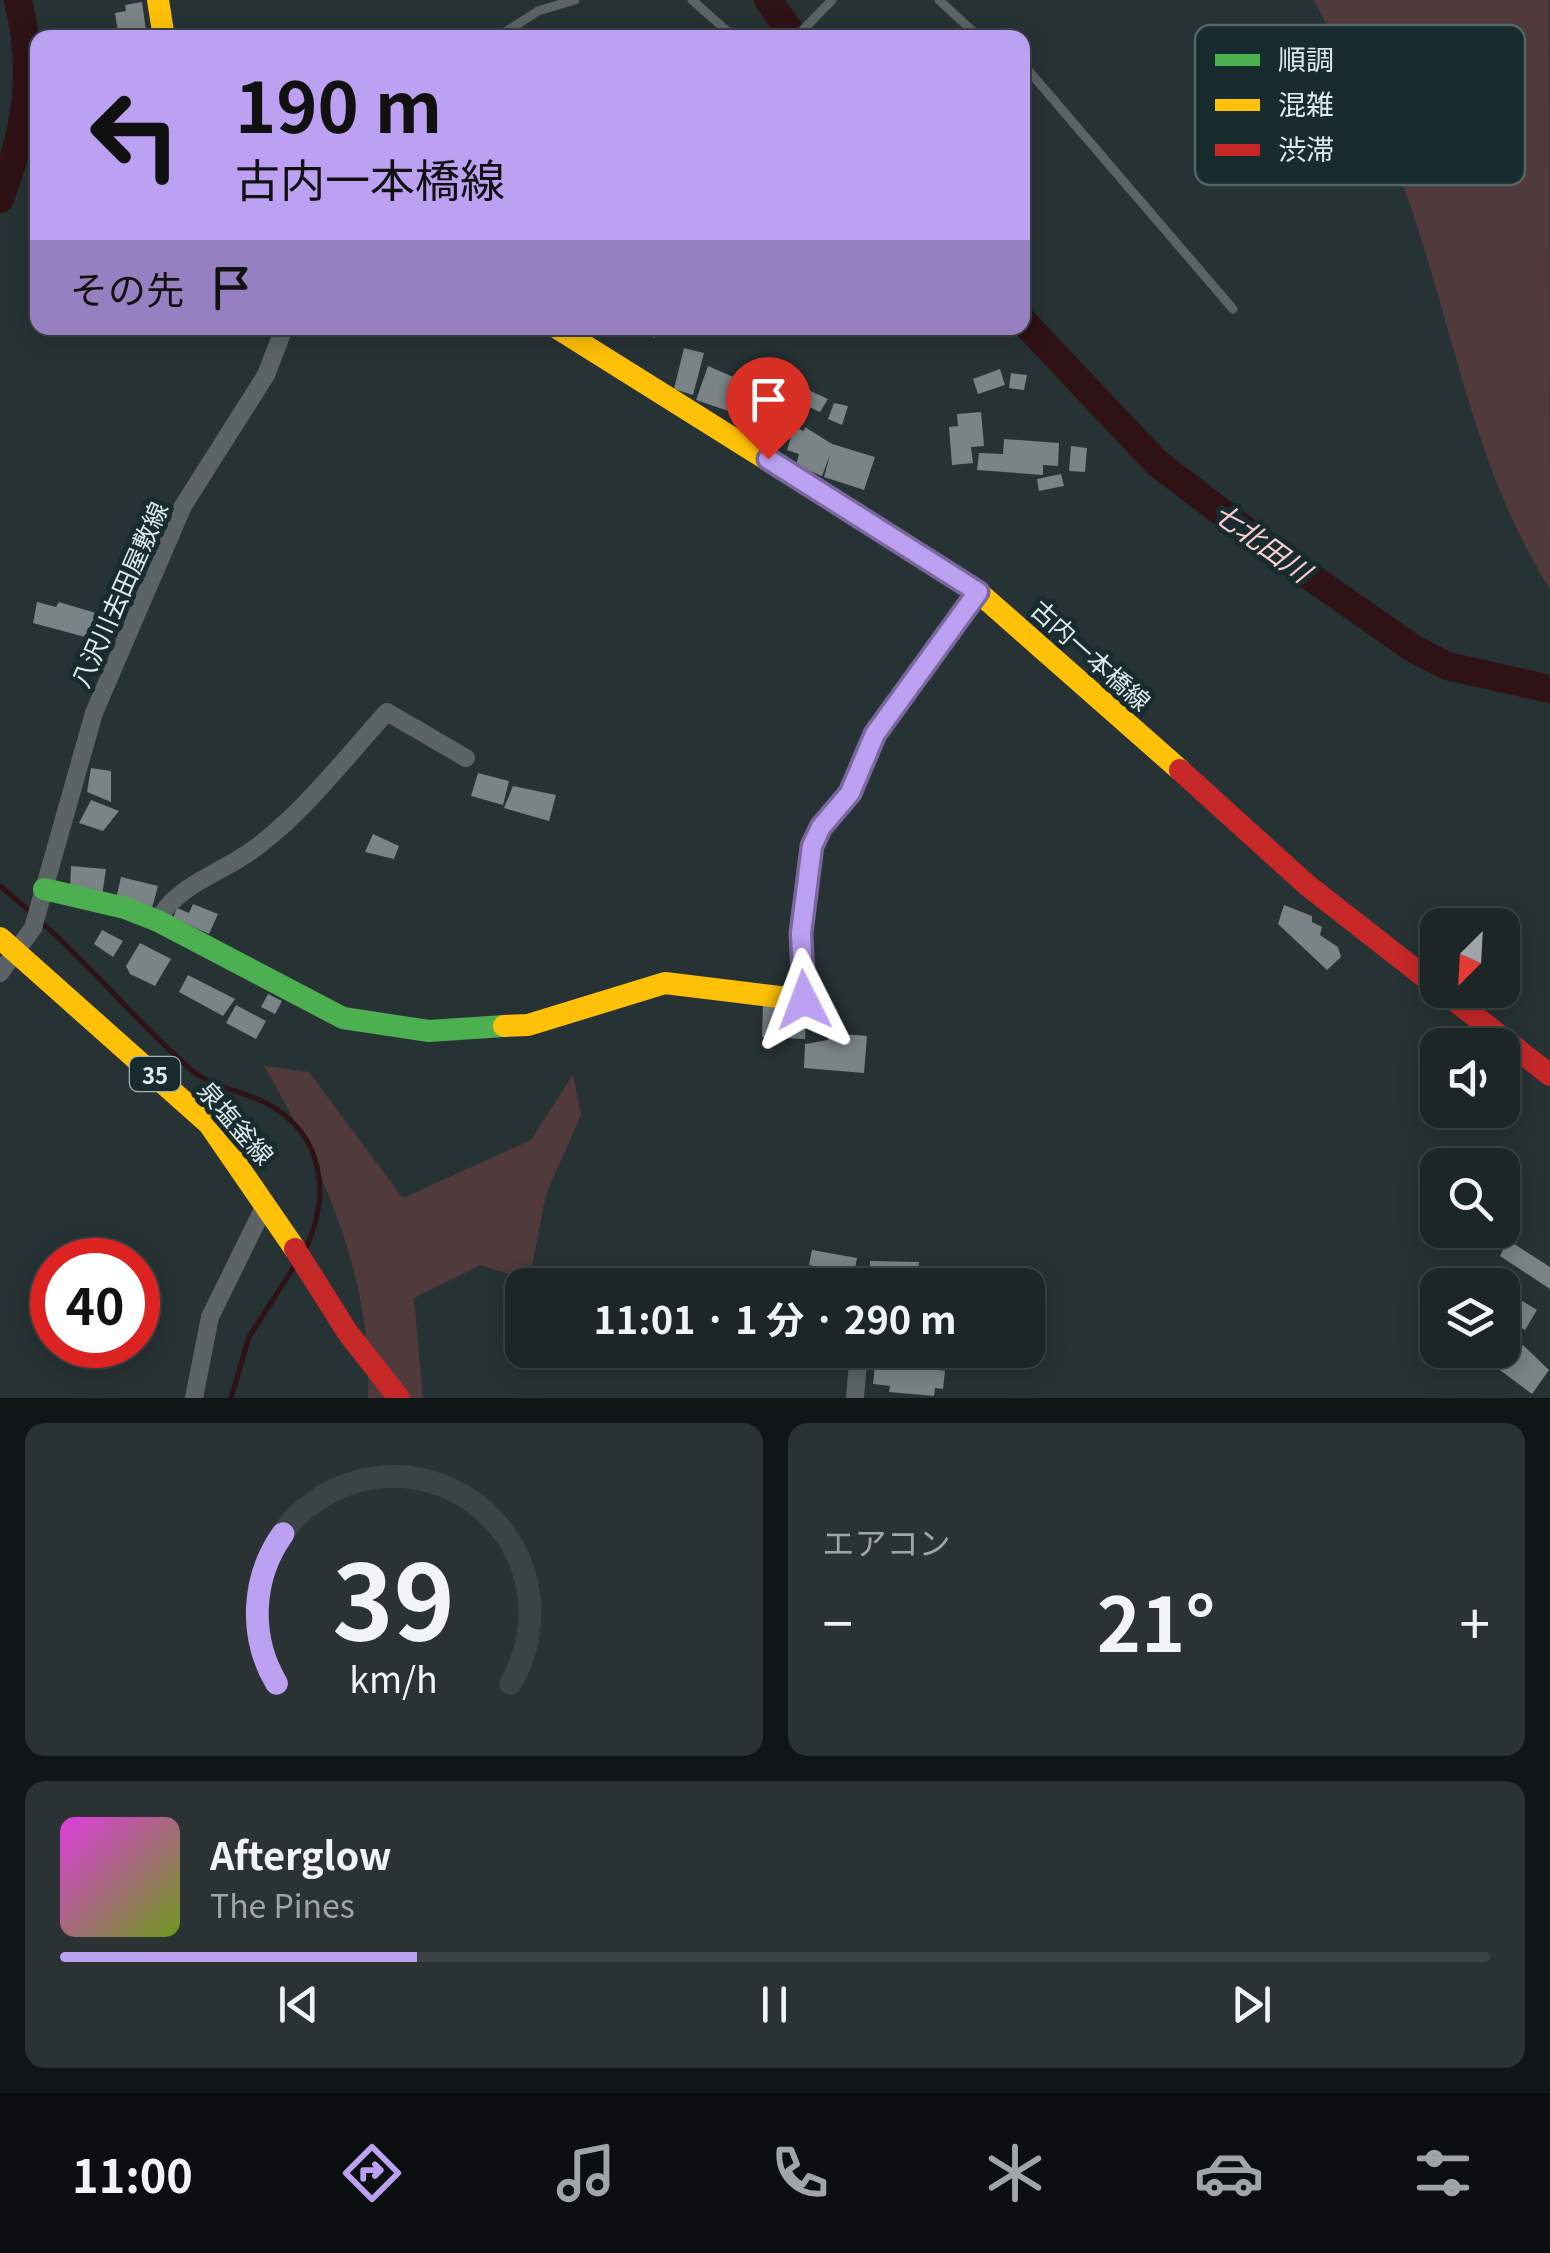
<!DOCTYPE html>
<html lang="ja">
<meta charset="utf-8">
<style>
body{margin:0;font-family:Georgia,"Noto Sans JP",serif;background:#2a3233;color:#f1f3f6;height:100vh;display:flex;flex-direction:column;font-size:38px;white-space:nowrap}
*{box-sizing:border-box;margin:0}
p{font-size:32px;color:#a0a5a7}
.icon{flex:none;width:55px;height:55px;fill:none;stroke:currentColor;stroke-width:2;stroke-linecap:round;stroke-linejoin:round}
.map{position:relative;height:1398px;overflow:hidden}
.details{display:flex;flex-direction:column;gap:25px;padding:25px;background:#101515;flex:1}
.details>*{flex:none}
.hud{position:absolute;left:30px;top:30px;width:1000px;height:305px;border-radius:20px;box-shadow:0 5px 25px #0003,0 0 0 2px #3b4344;background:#bca0f2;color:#111;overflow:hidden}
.needle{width:65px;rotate:204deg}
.tools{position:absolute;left:1420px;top:908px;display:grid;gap:20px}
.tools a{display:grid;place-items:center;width:100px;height:100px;border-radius:20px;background:#1d2627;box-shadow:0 5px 25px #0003,0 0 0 2px #3b4344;font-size:50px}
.speed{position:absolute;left:30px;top:1238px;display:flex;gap:20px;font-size:50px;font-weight:700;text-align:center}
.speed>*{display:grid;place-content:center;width:130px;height:130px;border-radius:50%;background:#1d2627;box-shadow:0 5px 25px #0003,0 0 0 2px #3b4344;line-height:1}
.speed .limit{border:15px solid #d22;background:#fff;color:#111}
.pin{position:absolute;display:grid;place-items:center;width:85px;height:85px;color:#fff;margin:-102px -42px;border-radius:50% 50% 50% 0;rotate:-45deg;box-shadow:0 0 10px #0007}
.pin .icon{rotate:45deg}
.me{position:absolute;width:110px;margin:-55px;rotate:357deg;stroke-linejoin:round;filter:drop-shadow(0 0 8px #0008)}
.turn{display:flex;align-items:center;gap:35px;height:210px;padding:0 40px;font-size:45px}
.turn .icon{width:130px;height:130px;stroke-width:2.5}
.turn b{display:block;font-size:70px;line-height:85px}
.then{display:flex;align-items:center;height:95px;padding:0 40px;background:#0003;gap:20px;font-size:38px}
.big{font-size:75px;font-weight:700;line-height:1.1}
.details .tile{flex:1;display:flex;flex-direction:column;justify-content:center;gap:15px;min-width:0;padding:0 35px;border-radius:20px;background:#2a3233}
.details .dial{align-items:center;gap:0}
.dial svg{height:260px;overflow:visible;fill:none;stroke:#3b4344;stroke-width:7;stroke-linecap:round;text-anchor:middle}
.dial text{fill:#f1f3f6;stroke:none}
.song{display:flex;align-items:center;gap:30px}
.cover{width:120px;height:120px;border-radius:15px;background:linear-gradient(135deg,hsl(300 70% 55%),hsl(80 70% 35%))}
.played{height:10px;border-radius:5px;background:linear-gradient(90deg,#bca0f2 25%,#3b4344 25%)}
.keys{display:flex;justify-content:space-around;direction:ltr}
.heat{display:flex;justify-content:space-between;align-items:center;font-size:55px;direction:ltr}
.details .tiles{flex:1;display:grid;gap:25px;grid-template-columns:1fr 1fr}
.tile:last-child{grid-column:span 2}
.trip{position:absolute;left:505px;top:1268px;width:540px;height:100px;border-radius:20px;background:#1d2627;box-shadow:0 5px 25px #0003,0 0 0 2px #3b4344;font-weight:700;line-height:100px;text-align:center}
.tab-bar{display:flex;height:160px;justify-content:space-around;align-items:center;background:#0c0f10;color:#a0a5a7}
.tab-bar .icon{width:70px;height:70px}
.tab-bar .active{color:#bca0f2}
.tab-bar b{font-size:45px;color:#f1f3f6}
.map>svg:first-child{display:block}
.green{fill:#503a3b}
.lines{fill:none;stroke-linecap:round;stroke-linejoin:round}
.stream{stroke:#2f1215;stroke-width:5}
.river{stroke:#2f1215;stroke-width:28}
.building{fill:#7a8385}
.lane{stroke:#5b6365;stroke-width:9}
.street{stroke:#5b6365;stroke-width:18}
.fast{stroke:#4caf50;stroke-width:22}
.slow{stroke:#ffc107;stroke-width:22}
.jam{stroke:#c62828;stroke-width:22}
.route-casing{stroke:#7a689d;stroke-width:25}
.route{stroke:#bca0f2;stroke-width:18}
.labels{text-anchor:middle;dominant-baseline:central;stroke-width:10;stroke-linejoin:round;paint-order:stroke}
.shield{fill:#182c2f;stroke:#a2b0b3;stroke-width:2.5}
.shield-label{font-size:22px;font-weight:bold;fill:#dde9eb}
.street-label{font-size:25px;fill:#dde9eb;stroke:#182c2f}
.water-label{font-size:28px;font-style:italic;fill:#facdcd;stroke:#182c2f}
.key{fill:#182c2f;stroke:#536567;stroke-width:2.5}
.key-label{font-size:28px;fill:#dde9eb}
</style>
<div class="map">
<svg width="1550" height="1398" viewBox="0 0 1550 1398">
<rect width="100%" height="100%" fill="#273234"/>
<g class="green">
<path d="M1314 0H1549L1550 589C1470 464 1451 309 1398 172 1376 113 1342 57 1314 0Z"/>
<path d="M264 1066 309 1072 403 1198 531 1140 573 1074 581 1115 546 1194 529 1281 481 1265 414 1298 423 1398H368C373 1278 323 1168 264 1066Z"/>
</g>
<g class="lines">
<g class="stream">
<polyline points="0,886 33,914"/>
<path d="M41 922C93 968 137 1022 189 1068 210 1087 242 1091 266 1103 325 1134 331 1196 305 1250"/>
<polyline points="231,1398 249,1337 294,1267"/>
</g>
<g class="river">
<polyline points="768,0 795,38"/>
<path d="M0 199C26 128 36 75 18 0"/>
<polyline points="1022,320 1157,463 1262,543 1414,649 1447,666 1550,689"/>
</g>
</g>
<g class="building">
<polygon points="142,2 147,38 119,38 115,13 126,11 125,5"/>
<polygon points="622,328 658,328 655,338"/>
<polygon points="684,348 704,353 693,395 674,389"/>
<polygon points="708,366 768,392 761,422 696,400"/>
<polygon points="1000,369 1005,385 978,394 973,379"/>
<polygon points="1011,373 1027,375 1024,390 1009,388"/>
<polygon points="791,382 828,399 820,412 785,396"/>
<polygon points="834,403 848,406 842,425 828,419"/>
<polygon points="981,412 984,446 971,447 973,463 952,465 949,427 958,426 957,414"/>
<polygon points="794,427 804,431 805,427 832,444 875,457 864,490 824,477 830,455 822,476 796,465 799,454 787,450"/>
<polygon points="1004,439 1059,443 1058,466 1043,465 1043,475 977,470 979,453 1003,454"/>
<polygon points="1071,446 1087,448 1085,472 1069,471"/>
<polygon points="1061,474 1064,486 1039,491 1037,479"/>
<polygon points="37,602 56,607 59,602 99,614 89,638 33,623"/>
<polygon points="91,768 111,771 111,802 87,792"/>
<polygon points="478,773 509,781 503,805 471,796"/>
<polygon points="513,786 556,795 549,821 504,808"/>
<polygon points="91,800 119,811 103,831 79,823"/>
<polygon points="373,834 399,846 394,859 365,852"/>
<polygon points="71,866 106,869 102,896 70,891"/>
<polygon points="121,877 158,886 152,908 116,899"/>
<polygon points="193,904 218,914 209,934 173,918 177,908 189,913"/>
<polygon points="1284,905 1312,916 1312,922 1322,927 1320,935 1338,947 1341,957 1327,970 1278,924"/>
<polygon points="102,930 123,941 113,957 94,944"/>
<polygon points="140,943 171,959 155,986 130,974 126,966"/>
<polygon points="188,975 235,999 223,1016 179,992"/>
<polygon points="268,994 282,1001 275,1014 261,1007"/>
<polygon points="763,1004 807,1007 805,1039 762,1037"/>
<polygon points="236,1005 266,1021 256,1039 226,1023"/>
<polygon points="829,1033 867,1036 864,1073 804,1068 805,1044 828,1040"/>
<polygon points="1508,1240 1550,1267 1550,1289 1500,1256"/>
<polygon points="812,1250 857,1258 854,1274 809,1265"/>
<polygon points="870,1261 919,1262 918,1275 870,1274"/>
<polygon points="841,1276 861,1278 861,1285 840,1285"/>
<polygon points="873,1276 916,1277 916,1285 873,1285"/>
<polygon points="808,1277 837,1279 836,1285 808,1285"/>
<polygon points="1508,1292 1537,1310 1525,1330 1502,1315 1502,1299"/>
<polygon points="1523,1345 1549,1370 1532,1394 1489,1362 1494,1350 1502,1349 1515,1356"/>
<polygon points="897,1363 945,1371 943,1389 935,1388 934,1396 889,1392 890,1386 873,1384 875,1364"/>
</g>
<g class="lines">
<g class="lane">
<polyline points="692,0 735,38"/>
<polyline points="939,0 980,38"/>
<polyline points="496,38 538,11 575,0"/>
<polyline points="795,38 832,0"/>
<polyline points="1022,63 1233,309"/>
</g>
<g class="street">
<path d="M158 921C172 891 209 877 237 860 292 828 344 759 387 712L466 758"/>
<polyline points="0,973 33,928 94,713 183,506 266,375 284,328"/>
<polyline points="194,1398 210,1317 266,1203"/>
<polyline points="855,1398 859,1350"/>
</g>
<polyline class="fast" points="44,889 125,908 158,921 343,1018 429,1031 504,1026"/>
<g class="slow">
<polyline points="158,0 164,38"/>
<polyline points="557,328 978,592 1180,770"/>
<polyline points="0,938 209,1124 295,1249"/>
<polyline points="504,1026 528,1025 665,983 804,1000 801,933 812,846 821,827 850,793 875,735 978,592"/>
</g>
<g class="jam">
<polyline points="1180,770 1307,885 1550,1075"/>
<polyline points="295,1249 348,1333 399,1398"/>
</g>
</g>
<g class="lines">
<g class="route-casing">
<polyline id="route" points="768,459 978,592 875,734 850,793 821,827 812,846 801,933 804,1000"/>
</g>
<use href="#route" class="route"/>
</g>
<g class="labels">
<rect class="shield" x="130" y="1057" width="50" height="34" rx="8"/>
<g class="shield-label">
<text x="155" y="1074">35</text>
</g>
<g class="street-label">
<text transform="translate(118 594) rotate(-66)">八沢川去田屋敷線</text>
<text transform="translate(1092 654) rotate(42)">古内一本橋線</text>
<text transform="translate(237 1122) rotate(49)">泉塩釜線</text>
</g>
<g class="water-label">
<text transform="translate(1263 541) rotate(36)">七北田川</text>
</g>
</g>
<rect x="1195" y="25" width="330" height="160" rx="15" class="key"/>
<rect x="1215" y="54" width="45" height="12" fill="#4caf50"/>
<rect x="1215" y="99" width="45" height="12" fill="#ffc107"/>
<rect x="1215" y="144" width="45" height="12" fill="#c62828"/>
<g class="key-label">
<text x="1278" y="70">順調</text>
<text x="1278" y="115">混雑</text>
<text x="1278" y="160">渋滞</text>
</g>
</svg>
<div class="tools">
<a><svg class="needle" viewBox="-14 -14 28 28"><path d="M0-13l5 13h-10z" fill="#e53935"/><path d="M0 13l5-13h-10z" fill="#a0a5a7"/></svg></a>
<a><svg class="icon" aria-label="sound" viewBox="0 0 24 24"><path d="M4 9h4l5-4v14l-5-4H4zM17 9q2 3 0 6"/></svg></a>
<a><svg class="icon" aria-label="search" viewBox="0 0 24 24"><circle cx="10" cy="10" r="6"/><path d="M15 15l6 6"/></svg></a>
<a><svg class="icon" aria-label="layers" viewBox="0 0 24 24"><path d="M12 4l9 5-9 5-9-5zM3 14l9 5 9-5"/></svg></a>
</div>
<div class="speed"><div class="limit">40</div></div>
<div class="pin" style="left:768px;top:459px;background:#d93025"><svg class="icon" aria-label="arrive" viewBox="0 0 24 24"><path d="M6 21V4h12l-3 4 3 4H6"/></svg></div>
<svg class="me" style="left:804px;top:1000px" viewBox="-20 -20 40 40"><path d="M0-17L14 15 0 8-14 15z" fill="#bca0f2" stroke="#fff" stroke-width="4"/></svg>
<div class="trip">11:01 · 1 分 · 290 m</div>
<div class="hud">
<div class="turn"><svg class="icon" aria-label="left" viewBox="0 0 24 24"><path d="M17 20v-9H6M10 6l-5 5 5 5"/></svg><div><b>190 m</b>古内一本橋線</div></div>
<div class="then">その先<svg class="icon" aria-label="arrive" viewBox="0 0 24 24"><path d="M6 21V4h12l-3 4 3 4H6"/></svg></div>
</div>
</div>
<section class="details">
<div class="tiles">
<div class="tile dial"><svg viewBox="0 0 100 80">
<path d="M14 69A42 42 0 1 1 86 69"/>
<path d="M14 69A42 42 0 0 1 16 23" stroke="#bca0f2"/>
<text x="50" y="56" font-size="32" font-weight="700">39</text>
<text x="50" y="72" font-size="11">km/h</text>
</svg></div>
<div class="tile"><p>エアコン</p>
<div class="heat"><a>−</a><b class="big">21°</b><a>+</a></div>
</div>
<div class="tile">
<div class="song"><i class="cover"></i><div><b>Afterglow</b><p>The Pines</p></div></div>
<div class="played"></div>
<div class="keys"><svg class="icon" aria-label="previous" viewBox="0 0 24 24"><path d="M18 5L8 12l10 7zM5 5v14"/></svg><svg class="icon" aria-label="pause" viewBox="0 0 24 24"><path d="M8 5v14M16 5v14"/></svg><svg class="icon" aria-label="next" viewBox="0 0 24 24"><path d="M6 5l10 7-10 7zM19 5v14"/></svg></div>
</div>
</div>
</section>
<nav class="tab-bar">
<b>11:00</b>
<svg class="icon active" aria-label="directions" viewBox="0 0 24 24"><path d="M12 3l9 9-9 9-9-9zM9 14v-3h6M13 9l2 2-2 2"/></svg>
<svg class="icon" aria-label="music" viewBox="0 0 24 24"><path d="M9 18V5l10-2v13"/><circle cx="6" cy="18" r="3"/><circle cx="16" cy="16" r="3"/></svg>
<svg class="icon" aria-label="phone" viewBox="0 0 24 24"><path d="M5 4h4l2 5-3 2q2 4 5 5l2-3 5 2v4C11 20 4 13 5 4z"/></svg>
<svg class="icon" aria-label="climate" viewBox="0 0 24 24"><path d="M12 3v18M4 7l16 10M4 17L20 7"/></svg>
<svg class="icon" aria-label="car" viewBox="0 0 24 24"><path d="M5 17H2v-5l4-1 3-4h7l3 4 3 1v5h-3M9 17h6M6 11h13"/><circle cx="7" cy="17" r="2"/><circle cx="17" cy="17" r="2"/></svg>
<svg class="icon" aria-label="filters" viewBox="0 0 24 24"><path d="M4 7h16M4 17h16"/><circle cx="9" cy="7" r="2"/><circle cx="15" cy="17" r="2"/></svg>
</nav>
